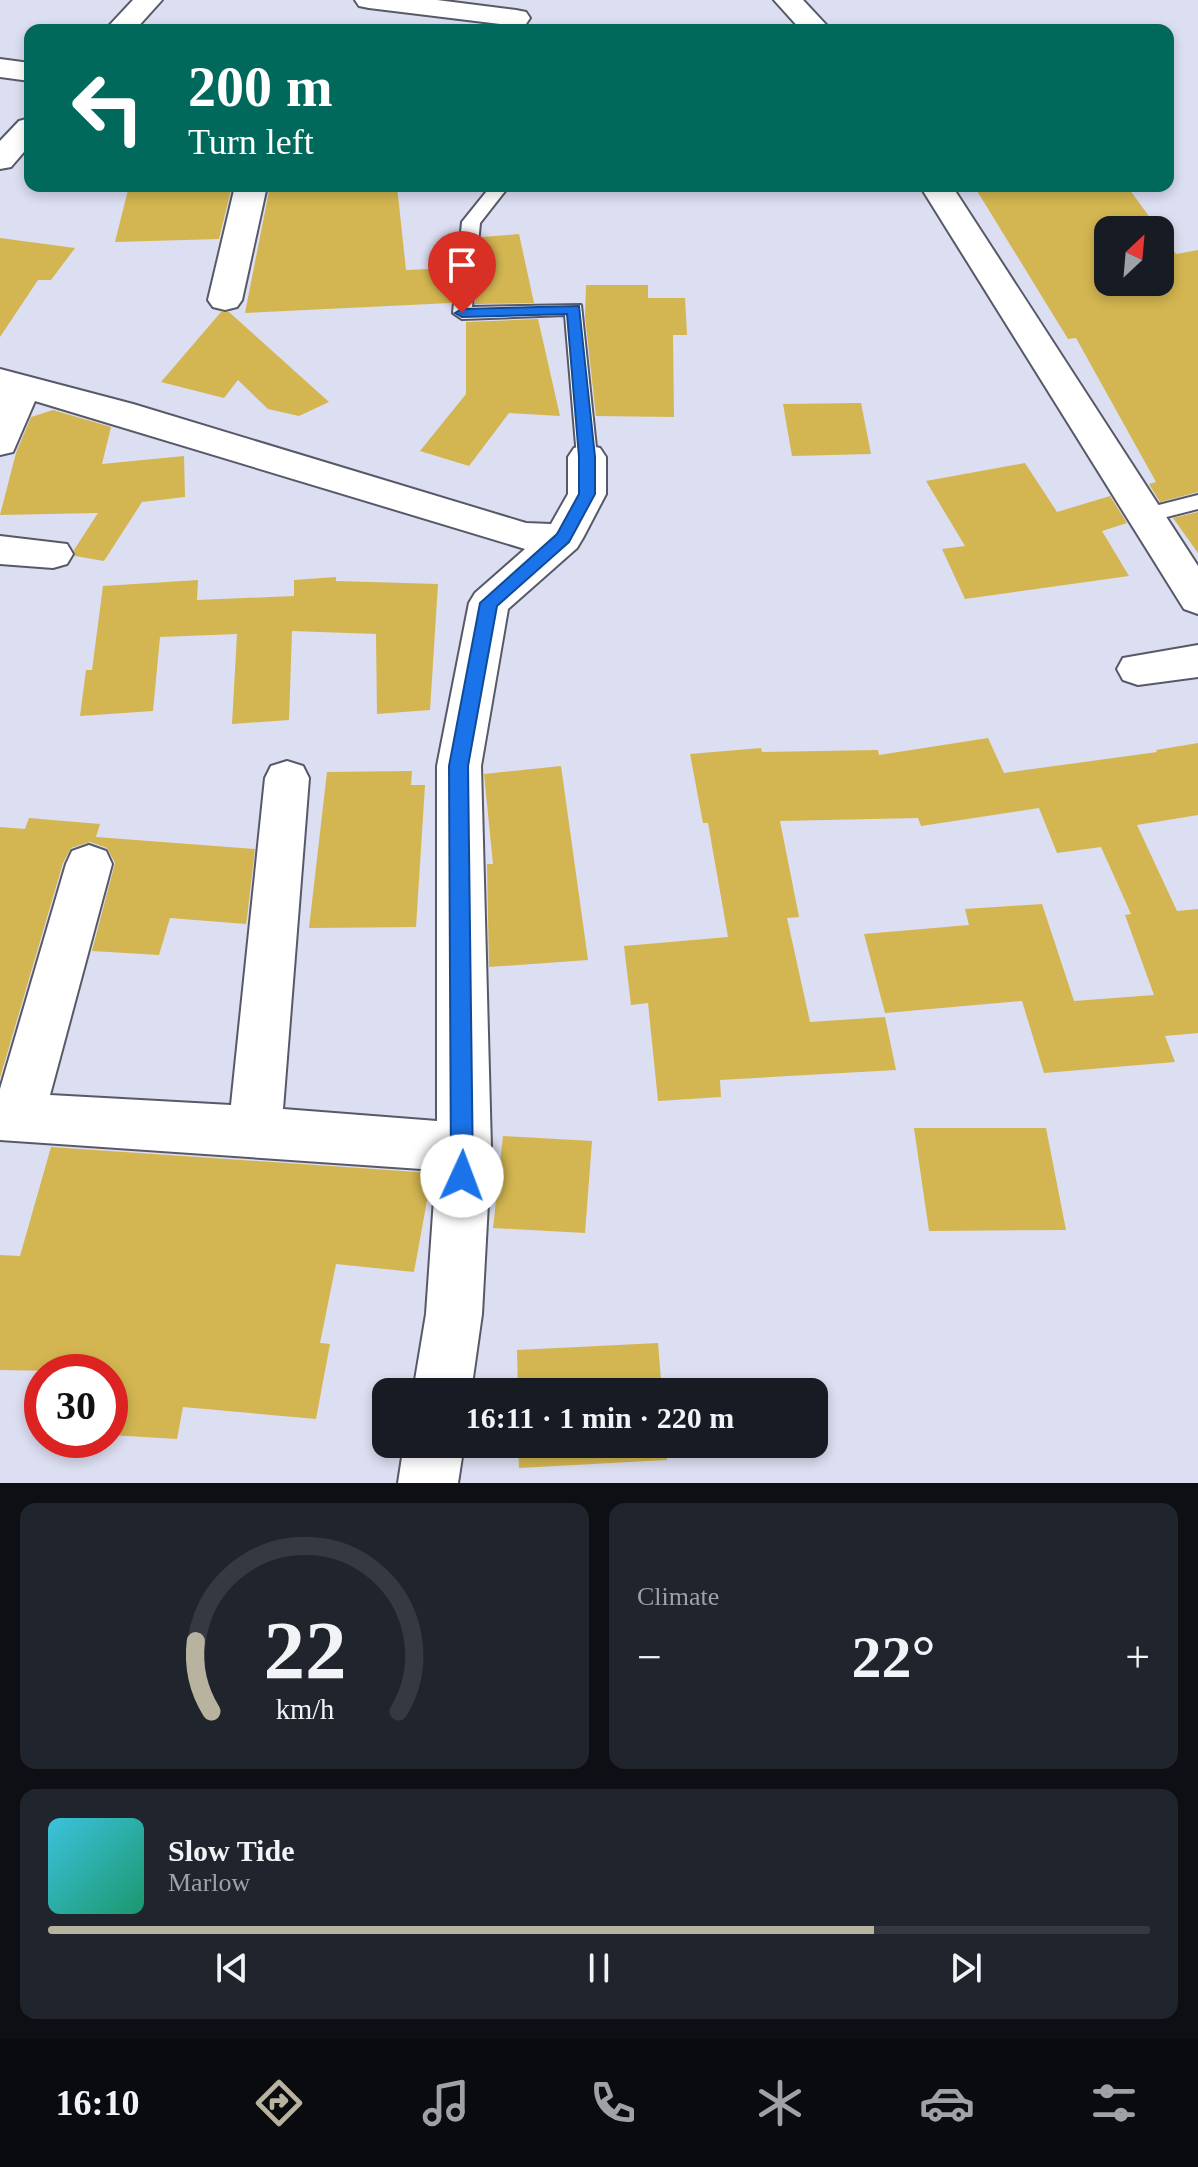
<!DOCTYPE html>
<meta charset="utf-8">
<style>
body{margin:0;font-family:"Times New Roman",serif;background:#20242c;color:#f1f3f6;height:100vh;display:flex;flex-direction:column;font-size:30px;white-space:nowrap}
*{box-sizing:border-box;margin:0}
p{font-size:26px;color:#9ea1a6}
.icon{flex:none;width:44px;height:44px;fill:none;stroke:currentColor;stroke-width:2;stroke-linecap:round;stroke-linejoin:round}
.map{position:relative;height:1483px;overflow:hidden}
.drawer{display:flex;flex-direction:column;gap:20px;padding:20px;background:#0d0f14;flex:1}
.drawer>*{flex:none}
.banner{position:absolute;left:24px;top:24px;width:1150px;height:168px;border-radius:16px;box-shadow:0 4px 12px #0003;background:#00695c;color:#fff;overflow:hidden}
.needle{width:52px;rotate:26deg}
.fabs{position:absolute;left:1094px;top:216px;display:grid;gap:16px}
.fabs a{display:grid;place-items:center;width:80px;height:80px;border-radius:16px;background:#171b24;box-shadow:0 4px 12px #0003;font-size:40px}
.speed{position:absolute;left:24px;top:1354px;display:flex;gap:16px;font-size:40px;font-weight:700;text-align:center}
.speed>*{display:grid;place-content:center;width:104px;height:104px;border-radius:50%;background:#171b24;box-shadow:0 4px 12px #0003;line-height:1}
.speed .limit{border:12px solid #d22;background:#fff;color:#111}
.pin{position:absolute;display:grid;place-items:center;width:68px;height:68px;color:#fff;margin:-82px -34px;border-radius:50% 50% 50% 0;rotate:-45deg;box-shadow:0 0 8px #0007}
.pin .icon{rotate:45deg}
.me{position:absolute;width:88px;margin:-44px;rotate:2deg;stroke-linejoin:round;filter:drop-shadow(0 0 6px #0008)}
.turn{display:flex;align-items:center;gap:28px;height:168px;padding:0 32px;font-size:36px}
.turn .icon{width:104px;height:104px;stroke-width:2.5}
.turn b{display:block;font-size:56px;line-height:68px}
.big{font-size:60px;font-weight:700;line-height:1.1}
.drawer .card{flex:1;display:flex;flex-direction:column;justify-content:center;gap:12px;min-width:0;padding:0 28px;border-radius:16px;background:#20242c}
.drawer .dial{align-items:center;gap:0}
.dial svg{height:208px;overflow:visible;fill:none;stroke:#363941;stroke-width:7;stroke-linecap:round;text-anchor:middle}
.dial text{fill:#f1f3f6;stroke:none}
.song{display:flex;align-items:center;gap:24px}
.cover{width:96px;height:96px;border-radius:12px;background:linear-gradient(135deg,hsl(190 70% 55%),hsl(160 70% 35%))}
.played{height:8px;border-radius:4px;background:linear-gradient(90deg,#b8b39e 75%,#363941 75%)}
.keys{display:flex;justify-content:space-around;direction:ltr}
.heat{display:flex;justify-content:space-between;align-items:center;font-size:44px;direction:ltr}
.drawer .tiles{flex:1;display:grid;gap:20px;grid-template-columns:1fr 1fr}
.card:last-child{grid-column:span 2}
.trip{position:absolute;left:372px;top:1378px;width:456px;height:80px;border-radius:16px;background:#171b24;box-shadow:0 4px 12px #0003;font-weight:700;line-height:80px;text-align:center}
.tab-bar{display:flex;height:128px;justify-content:space-around;align-items:center;background:#090b0e;color:#9ea1a6}
.tab-bar .icon{width:56px;height:56px}
.tab-bar .active{color:#b8b39e}
.tab-bar b{font-size:36px;color:#f1f3f6}
.map>svg:first-child{display:block}
.building{fill:#d3b651}
.lines{fill:none;stroke-linecap:round;stroke-linejoin:round}
.service-casing{stroke:#575968;stroke-width:4}
.minor-casing{stroke:#575968;stroke-width:4}
.tertiary-casing{stroke:#575968;stroke-width:4}
.service{fill:#fff;fill-rule:evenodd}
.minor{fill:#fff;fill-rule:evenodd}
.tertiary{fill:#fff;fill-rule:evenodd}
.route{fill:#1a73e8;stroke:#114b97;stroke-width:2}
</style>
<div class="map">
<svg width="1198" height="1483" viewBox="0 0 1198 1483">
<rect width="100%" height="100%" fill="#dcdef1"/>
<g class="building">
<polygon points="129,186 232,186 219,239 115,242"/>
<polygon points="270,186 397,186 406,270 454,268 451,303 245,313"/>
<polygon points="974,186 1127,186 1159,230 1108,230 1108,282 1160,282 1160,231 1176,254 1198,250 1198,492 1160,502 1149,484 1156,482 1076,338 1068,339"/>
<polygon points="519,234 534,303 475,304 479,267 487,267 482,237"/>
<polygon points="0,238 75,248 51,280 38,280 0,337"/>
<polygon points="586,285 648,285 648,298 685,298 687,335 673,335 674,417 596,416 585,316"/>
<polygon points="221,312 229,312 329,402 299,416 268,409 238,380 224,398 161,382"/>
<polygon points="538,319 560,416 509,413 469,466 420,451 466,394 466,322"/>
<polygon points="861,403 871,454 792,456 783,404"/>
<polygon points="53,410 111,427 102,464 184,456 185,497 142,502 104,561 75,556 74,550 98,513 0,515 16,453 31,417"/>
<polygon points="1025,463 1057,512 1110,496 1127,523 1102,531 1129,576 965,599 942,549 965,546 926,481"/>
<polygon points="1198,512 1198,553 1173,518"/>
<polygon points="336,577 336,581 438,584 430,710 377,714 376,634 292,631 289,720 232,724 237,634 160,637 153,711 80,716 86,670 92,670 103,586 198,580 197,600 294,596 294,580"/>
<polygon points="988,738 1004,773 1157,752 1156,750 1198,743 1198,815 1137,825 1177,911 1198,909 1198,1033 1165,1036 1175,1062 1044,1073 1022,1001 885,1013 864,934 969,925 965,909 1042,904 1074,1001 1154,995 1125,915 1131,914 1101,847 1057,853 1039,808 921,826 918,818 780,821 799,917 787,918 810,1022 885,1017 896,1070 720,1080 721,1097 658,1101 648,1003 631,1005 624,946 728,937 708,823 703,823 690,754 761,748 762,752 878,750 879,755"/>
<polygon points="561,766 588,960 489,967 487,864 493,864 484,774"/>
<polygon points="412,771 411,785 425,785 416,927 309,928 327,772"/>
<polygon points="29,818 100,824 96,837 255,849 247,918 246,924 170,918 159,955 92,951 115,863 107,848 90,842 71,848 63,863 0,1078 0,827 25,829"/>
<polygon points="914,1128 1046,1128 1066,1230 929,1231"/>
<polygon points="503,1136 592,1141 585,1233 493,1228"/>
<polygon points="51,1147 432,1173 414,1272 336,1264 320,1343 330,1344 316,1419 183,1407 177,1439 110,1435 110,1372 0,1370 0,1255 20,1256"/>
<polygon points="658,1343 662,1392 518,1392 517,1350"/>
<polygon points="518,1444 666,1444 667,1460 519,1468"/>
</g>
<g class="lines">
<g class="service-casing">
<g id="service">
<polygon points="491,186 509,186 480,223 472,307 581,305 597,457 594,462 587,464 577,457 565,315 462,319 453,313 462,222"/>
<polygon points="1198,495 1198,509 1147,522 1136,515 1139,510"/>
</g>
</g>
<g class="minor-casing">
<g id="minor">
<polygon points="355,0 437,0 516,10 526,12 530,18 526,24 516,26 369,8 359,6"/>
<polygon points="774,0 803,0 831,30 801,30"/>
<polygon points="0,59 30,63 30,81 0,77"/>
<polygon points="235,186 267,186 242,300 237,307 225,310 213,307 208,300"/>
<polygon points="920,186 952,186 1198,566 1198,614 1184,609"/>
<polygon points="0,369 133,404 526,523 551,524 568,494 568,457 574,448 587,445 600,448 606,457 606,494 583,538 577,548 508,609 481,766 491,1148 482,1314 471,1392 413,1392 426,1314 436,1170 0,1140 0,1089 66,864 72,851 89,845 106,851 112,864 50,1095 231,1105 265,778 271,766 287,761 303,766 309,778 283,1109 437,1121 437,766 469,603 475,593 525,549 35,401 13,452 0,455"/>
<polygon points="0,536 67,544 73,554 67,564 53,568 0,564"/>
<polygon points="1198,645 1198,677 1138,685 1123,680 1117,669 1123,658"/>
<polygon points="404,1444 464,1444 458,1483 398,1483"/>
</g>
</g>
<g class="tertiary-casing">
<g id="tertiary">
<polygon points="133,0 162,0 135,30 105,30"/>
<polygon points="30,118 30,145 11,167 0,169 0,141 19,121"/>
</g>
</g>
<use href="#service" class="service"/>
<use href="#minor" class="minor"/>
<use href="#tertiary" class="tertiary"/>
</g>
<polygon class="route" points="579,306 595,457 595,494 569,542 497,606 468,766 473,1176 470,1184 462,1187 454,1184 451,1176 449,766 480,603 557,534 579,494 579,457 567,314 462,317 455,313 462,309"/>
</svg>
<div class="fabs">
<a><svg class="needle" viewBox="-14 -14 28 28"><path d="M0-13l5 13h-10z" fill="#e53935"/><path d="M0 13l5-13h-10z" fill="#9ea1a6"/></svg></a>
</div>
<div class="speed"><div class="limit">30</div></div>
<div class="pin" style="left:462px;top:313px;background:#d93025"><svg class="icon" aria-label="arrive" viewBox="0 0 24 24"><path d="M6 21V4h12l-3 4 3 4H6"/></svg></div>
<svg class="me" style="left:462px;top:1176px" viewBox="-20 -20 40 40"><circle r="19" fill="#fff"/><path d="M0-13L10 11 0 6-10 11z" fill="#1a73e8"/></svg>
<div class="trip">16:11 · 1 min · 220 m</div>
<div class="banner">
<div class="turn"><svg class="icon" aria-label="left" viewBox="0 0 24 24"><path d="M17 20v-9H6M10 6l-5 5 5 5"/></svg><div><b>200 m</b>Turn left</div></div>
</div>
</div>
<section class="drawer">
<div class="tiles">
<div class="card dial"><svg viewBox="0 0 100 80">
<path d="M14 69A42 42 0 1 1 86 69"/>
<path d="M14 69A42 42 0 0 1 8 42" stroke="#b8b39e"/>
<text x="50" y="56" font-size="32" font-weight="700">22</text>
<text x="50" y="72" font-size="11">km/h</text>
</svg></div>
<div class="card"><p>Climate</p>
<div class="heat"><a>−</a><b class="big">22°</b><a>+</a></div>
</div>
<div class="card">
<div class="song"><i class="cover"></i><div><b>Slow Tide</b><p>Marlow</p></div></div>
<div class="played"></div>
<div class="keys"><svg class="icon" aria-label="previous" viewBox="0 0 24 24"><path d="M18 5L8 12l10 7zM5 5v14"/></svg><svg class="icon" aria-label="pause" viewBox="0 0 24 24"><path d="M8 5v14M16 5v14"/></svg><svg class="icon" aria-label="next" viewBox="0 0 24 24"><path d="M6 5l10 7-10 7zM19 5v14"/></svg></div>
</div>
</div>
</section>
<nav class="tab-bar">
<b>16:10</b>
<svg class="icon active" aria-label="directions" viewBox="0 0 24 24"><path d="M12 3l9 9-9 9-9-9zM9 14v-3h6M13 9l2 2-2 2"/></svg>
<svg class="icon" aria-label="music" viewBox="0 0 24 24"><path d="M9 18V5l10-2v13"/><circle cx="6" cy="18" r="3"/><circle cx="16" cy="16" r="3"/></svg>
<svg class="icon" aria-label="phone" viewBox="0 0 24 24"><path d="M5 4h4l2 5-3 2q2 4 5 5l2-3 5 2v4C11 20 4 13 5 4z"/></svg>
<svg class="icon" aria-label="climate" viewBox="0 0 24 24"><path d="M12 3v18M4 7l16 10M4 17L20 7"/></svg>
<svg class="icon" aria-label="car" viewBox="0 0 24 24"><path d="M5 17H2v-5l4-1 3-4h7l3 4 3 1v5h-3M9 17h6M6 11h13"/><circle cx="7" cy="17" r="2"/><circle cx="17" cy="17" r="2"/></svg>
<svg class="icon" aria-label="filters" viewBox="0 0 24 24"><path d="M4 7h16M4 17h16"/><circle cx="9" cy="7" r="2"/><circle cx="15" cy="17" r="2"/></svg>
</nav>
